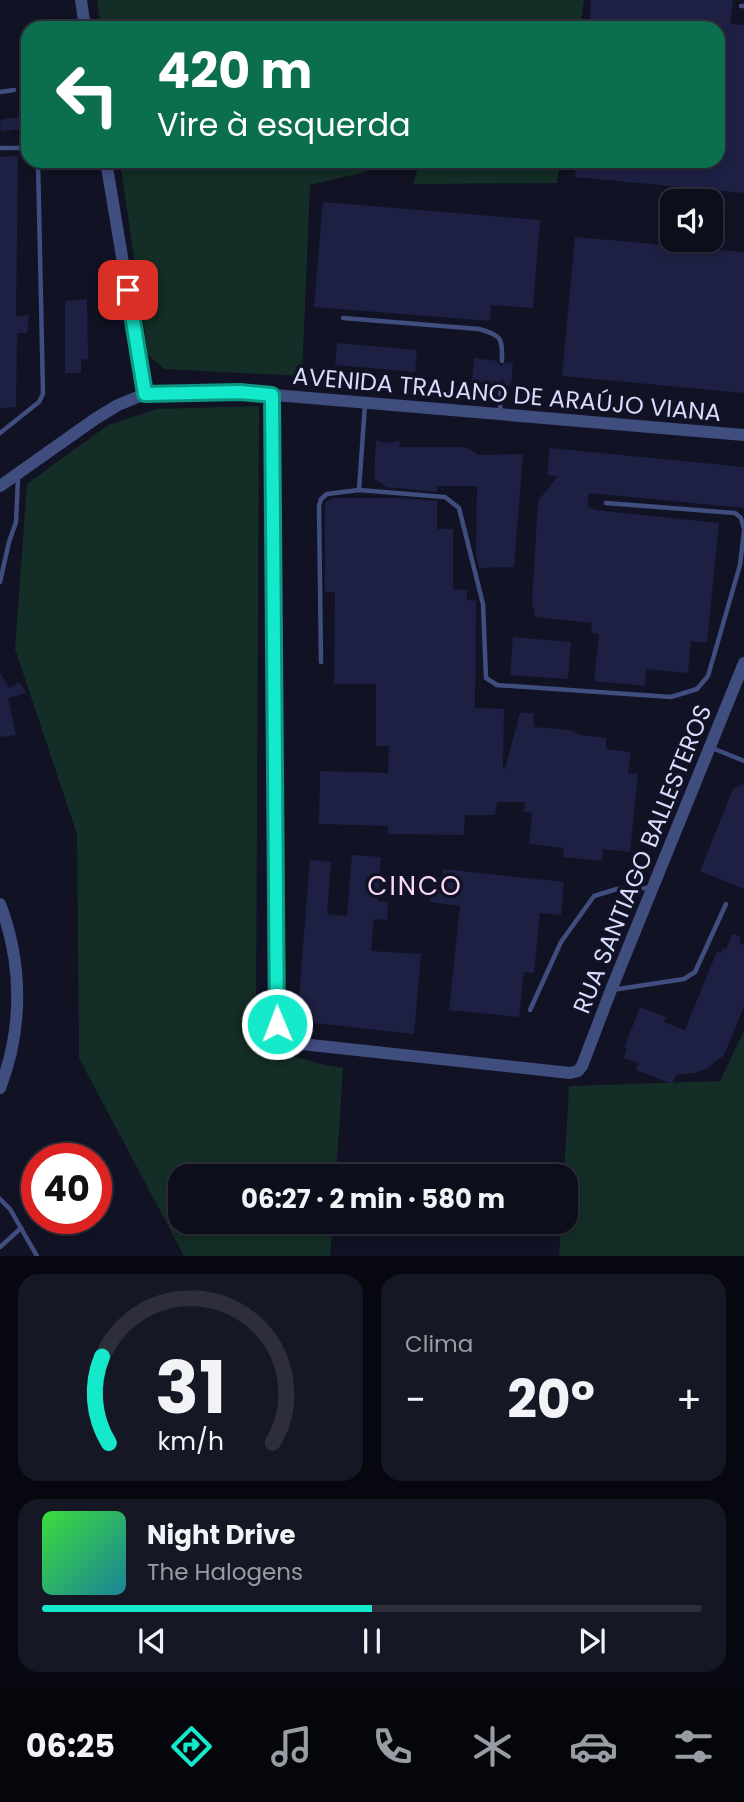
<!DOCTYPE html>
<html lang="pt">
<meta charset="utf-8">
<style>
body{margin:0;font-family:Poppins,sans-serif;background:#161724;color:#f1f3f6;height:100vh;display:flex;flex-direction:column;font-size:26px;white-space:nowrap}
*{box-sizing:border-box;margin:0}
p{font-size:23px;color:#9a9ca3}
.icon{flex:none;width:38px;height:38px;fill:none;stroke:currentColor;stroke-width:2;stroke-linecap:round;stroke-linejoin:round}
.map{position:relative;height:1256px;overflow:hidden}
.sheet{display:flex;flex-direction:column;gap:18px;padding:18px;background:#07080f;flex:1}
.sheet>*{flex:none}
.banner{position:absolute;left:21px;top:21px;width:704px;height:147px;border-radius:21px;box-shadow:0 4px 10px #0003,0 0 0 2px #2d2e3a;background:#0b6e4f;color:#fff;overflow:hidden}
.tools{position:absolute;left:660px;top:189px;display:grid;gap:14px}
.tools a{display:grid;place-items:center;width:63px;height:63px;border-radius:14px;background:#0d0e1b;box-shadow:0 4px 10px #0003,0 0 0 2px #2d2e3a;font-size:35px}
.speed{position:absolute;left:21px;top:1143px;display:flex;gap:14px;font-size:35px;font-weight:700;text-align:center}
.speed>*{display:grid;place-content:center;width:91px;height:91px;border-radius:50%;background:#0d0e1b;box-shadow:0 4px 10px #0003,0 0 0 2px #2d2e3a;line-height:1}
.speed .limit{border:10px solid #d22;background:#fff;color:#111}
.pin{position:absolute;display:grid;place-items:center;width:60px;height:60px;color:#fff;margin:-30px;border-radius:14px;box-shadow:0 4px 10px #0006}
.me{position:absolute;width:77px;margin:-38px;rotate:359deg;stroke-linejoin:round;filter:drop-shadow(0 0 5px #0008)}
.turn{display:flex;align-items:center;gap:24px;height:147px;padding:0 21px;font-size:32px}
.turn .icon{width:91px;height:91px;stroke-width:2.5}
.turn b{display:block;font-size:49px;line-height:60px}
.big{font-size:52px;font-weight:700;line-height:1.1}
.sheet .card{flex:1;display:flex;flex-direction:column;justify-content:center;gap:10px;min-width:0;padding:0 24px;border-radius:21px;background:#161724}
.sheet .dial{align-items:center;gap:0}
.dial svg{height:182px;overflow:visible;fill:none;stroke:#2d2e3a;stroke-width:7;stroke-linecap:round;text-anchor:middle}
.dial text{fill:#f1f3f6;stroke:none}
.song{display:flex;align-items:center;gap:21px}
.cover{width:84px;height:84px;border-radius:10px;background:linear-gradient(135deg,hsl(120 70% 55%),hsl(190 70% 35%))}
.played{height:7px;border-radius:4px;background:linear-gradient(90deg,#14eacb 50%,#2d2e3a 50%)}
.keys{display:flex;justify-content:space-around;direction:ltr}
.heat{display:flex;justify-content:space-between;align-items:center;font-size:38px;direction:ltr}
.sheet .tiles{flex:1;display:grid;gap:18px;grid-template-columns:1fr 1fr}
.card:last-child{grid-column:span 2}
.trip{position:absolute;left:168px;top:1164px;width:410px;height:70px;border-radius:21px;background:#0d0e1b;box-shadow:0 4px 10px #0003,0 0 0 2px #2d2e3a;font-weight:700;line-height:70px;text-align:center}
.tabs{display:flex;height:112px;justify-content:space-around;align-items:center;background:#05060b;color:#9a9ca3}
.tabs .icon{width:49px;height:49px}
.tabs .current{color:#14eacb}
.tabs b{font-size:32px;color:#f1f3f6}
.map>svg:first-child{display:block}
.green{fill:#142d26}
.building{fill:#1e2043}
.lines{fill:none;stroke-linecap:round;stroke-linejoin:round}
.service{stroke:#404d7f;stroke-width:4.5}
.tertiary{stroke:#404d7f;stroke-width:12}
.route-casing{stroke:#0d9884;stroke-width:18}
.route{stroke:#14eacb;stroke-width:12}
.labels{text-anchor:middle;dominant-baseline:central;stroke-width:7;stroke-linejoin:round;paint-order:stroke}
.street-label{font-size:24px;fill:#d7dbfc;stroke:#111224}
.neighbourhood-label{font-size:26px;letter-spacing:2px;fill:#fcd8f8;stroke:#111224}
</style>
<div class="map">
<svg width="744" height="1256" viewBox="0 0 744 1256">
<rect width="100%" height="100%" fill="#111224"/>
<g class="green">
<polygon points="97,0 584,0 580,28 101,28"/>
<polygon points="120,161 369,161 366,172 310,185 302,376 164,369 148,355"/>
<polygon points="420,161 560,161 557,183 413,184"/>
<polygon points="259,406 256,1017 278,1052 325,1065 343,1068 336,1176 180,1176 180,1222 333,1222 330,1256 184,1256 79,1058 77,834 15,649 27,484 108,425 157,409"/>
<polygon points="744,1031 744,1256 559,1256 561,1222 565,1222 564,1176 569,1086 720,1081"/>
</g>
<g class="building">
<polygon points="591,0 733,0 730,24 744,25 744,193 575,177 577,161 718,161 718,28 589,28"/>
<polygon points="28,115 28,129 1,131 0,120"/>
<polygon points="18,156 16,316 29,315 27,333 17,333 16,407 0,408 0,157"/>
<polygon points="323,202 540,220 533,308 491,305 490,321 314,307"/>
<polygon points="575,237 744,252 744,393 562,376"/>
<polygon points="87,299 88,360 81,359 81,373 65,373 65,301"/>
<polygon points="337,343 417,350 415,372 335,365"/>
<polygon points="474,358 497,361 501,366 507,362 513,363 511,385 506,385 502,379 496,384 472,381"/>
<polygon points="376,440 385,443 400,441 399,447 465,447 479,455 523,454 514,567 479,568 476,554 477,486 437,486 437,492 386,487 374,478"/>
<polygon points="550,448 744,467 744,508 589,493 587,506 595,510 719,523 707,643 691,641 688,673 646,669 645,686 594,681 599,634 591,633 592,623 535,617 532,601 538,501 558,476 547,475"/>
<polygon points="401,498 437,501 437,529 453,529 453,589 467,590 467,600 476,601 475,708 504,709 503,768 505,769 520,713 533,713 534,727 569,730 581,735 606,738 606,749 631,752 628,773 638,774 630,852 603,849 602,861 563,857 564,848 529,844 532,813 524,812 525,802 497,802 495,815 465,815 464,835 388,834 388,826 319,824 320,771 388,773 389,746 376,746 376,684 334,684 335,592 325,592 325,502 334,498"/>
<polygon points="513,637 571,642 568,679 510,675"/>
<polygon points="0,673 9,688 19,682 26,693 8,698 16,735 0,737"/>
<polygon points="744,784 744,889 700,871 733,789"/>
<polygon points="352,855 381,857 378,901 388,902 387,920 374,919 371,951 421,954 414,1034 297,1021 310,860 331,862 327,914 347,916"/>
<polygon points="443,869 564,882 561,915 540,913 534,973 524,972 519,1017 449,1010 460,906 430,902 433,881 442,882"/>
<polygon points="732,934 741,937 739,943 744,945 744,1006 724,1055 708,1068 694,1073 676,1075 672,1084 636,1070 638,1063 624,1058 627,1049 624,1048 640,1007 666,1017 664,1022 685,1030 717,951 721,953 723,948 726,949"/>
</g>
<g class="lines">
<g class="service">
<polyline points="741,6 744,6"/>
<polyline points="0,92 14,90"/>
<polyline points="0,148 28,148"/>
<path d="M343 318 479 329C503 336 502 338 502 361"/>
<polyline points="500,413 501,384"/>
<polyline points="0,433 39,402 43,394 38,161"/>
<polyline points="359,490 365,404"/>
<polyline points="606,503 735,513 741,518 744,529"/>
<polyline points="0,582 9,542 16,522 18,478"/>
<polyline points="321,662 319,506 321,499 327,494 359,490 445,497 459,508 483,604 486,678 497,685 671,697 697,689 708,676 740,565 744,531"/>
<polyline points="712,748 744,761"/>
<polyline points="612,990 684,979 695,972 726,904"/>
<polyline points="530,1010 561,942 594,896 617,889 651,888"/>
<polyline points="0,1199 10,1209 37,1256"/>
<polyline points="0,1247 21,1228"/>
</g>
<g class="tertiary">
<polyline points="81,0 85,28"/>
<polyline points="106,161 145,394"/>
<polyline points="272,395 277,1024 284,1037 292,1043 570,1073 578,1071 582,1066 611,990 744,663"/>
<polyline points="0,486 95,419 118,405 145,394 240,392 744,435"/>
<path d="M0 904C23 964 23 1029 0 1088"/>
</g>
</g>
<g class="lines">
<g class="route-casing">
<polyline id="route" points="128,290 145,394 240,392 272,395 277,1024"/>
</g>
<use href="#route" class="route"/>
</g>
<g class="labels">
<g class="street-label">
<text transform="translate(507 394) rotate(5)">AVENIDA TRAJANO DE ARAÚJO VIANA</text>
<text transform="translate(642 859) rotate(-68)">RUA SANTIAGO BALLESTEROS</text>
</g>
<g class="neighbourhood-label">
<text x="415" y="886">CINCO</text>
</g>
</g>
</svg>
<div class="tools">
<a><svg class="icon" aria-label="sound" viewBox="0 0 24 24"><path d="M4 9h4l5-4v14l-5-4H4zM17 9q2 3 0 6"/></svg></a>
</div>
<div class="speed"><div class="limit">40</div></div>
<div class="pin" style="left:128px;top:290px;background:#d93025"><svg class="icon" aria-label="arrive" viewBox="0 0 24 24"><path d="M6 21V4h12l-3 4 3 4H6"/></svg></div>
<svg class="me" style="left:277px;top:1024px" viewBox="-20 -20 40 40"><circle r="17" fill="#14eacb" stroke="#fff" stroke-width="3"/><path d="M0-11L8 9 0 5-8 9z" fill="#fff"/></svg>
<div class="trip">06:27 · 2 min · 580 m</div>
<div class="banner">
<div class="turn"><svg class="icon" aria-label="left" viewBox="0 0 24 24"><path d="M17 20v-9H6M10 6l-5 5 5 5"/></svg><div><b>420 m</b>Vire à esquerda</div></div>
</div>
</div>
<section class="sheet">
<div class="tiles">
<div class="card dial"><svg viewBox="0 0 100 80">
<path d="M14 69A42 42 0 1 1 86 69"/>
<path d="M14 69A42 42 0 0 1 11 31" stroke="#14eacb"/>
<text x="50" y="56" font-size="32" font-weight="700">31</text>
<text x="50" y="72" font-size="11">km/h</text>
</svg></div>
<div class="card"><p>Clima</p>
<div class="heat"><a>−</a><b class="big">20°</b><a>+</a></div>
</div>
<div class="card">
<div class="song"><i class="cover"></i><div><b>Night Drive</b><p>The Halogens</p></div></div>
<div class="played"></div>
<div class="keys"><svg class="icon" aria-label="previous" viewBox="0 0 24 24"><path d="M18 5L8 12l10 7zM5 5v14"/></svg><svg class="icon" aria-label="pause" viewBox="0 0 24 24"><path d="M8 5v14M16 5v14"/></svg><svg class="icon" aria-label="next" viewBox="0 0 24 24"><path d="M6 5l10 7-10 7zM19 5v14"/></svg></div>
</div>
</div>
</section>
<nav class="tabs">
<b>06:25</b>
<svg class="icon current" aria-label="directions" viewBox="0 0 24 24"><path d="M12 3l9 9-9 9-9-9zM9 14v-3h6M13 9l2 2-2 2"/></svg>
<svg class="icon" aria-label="music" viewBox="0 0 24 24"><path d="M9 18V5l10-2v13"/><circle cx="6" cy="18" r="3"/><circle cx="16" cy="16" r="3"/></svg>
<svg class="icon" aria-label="phone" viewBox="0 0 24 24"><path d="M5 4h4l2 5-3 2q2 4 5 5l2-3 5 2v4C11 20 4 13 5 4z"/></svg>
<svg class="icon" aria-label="climate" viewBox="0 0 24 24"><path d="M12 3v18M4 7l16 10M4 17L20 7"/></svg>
<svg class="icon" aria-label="car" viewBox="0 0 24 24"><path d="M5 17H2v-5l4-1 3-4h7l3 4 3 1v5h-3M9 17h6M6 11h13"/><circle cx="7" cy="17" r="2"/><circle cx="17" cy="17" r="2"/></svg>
<svg class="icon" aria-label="filters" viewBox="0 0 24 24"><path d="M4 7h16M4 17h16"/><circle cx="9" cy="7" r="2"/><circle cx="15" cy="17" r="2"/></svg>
</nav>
